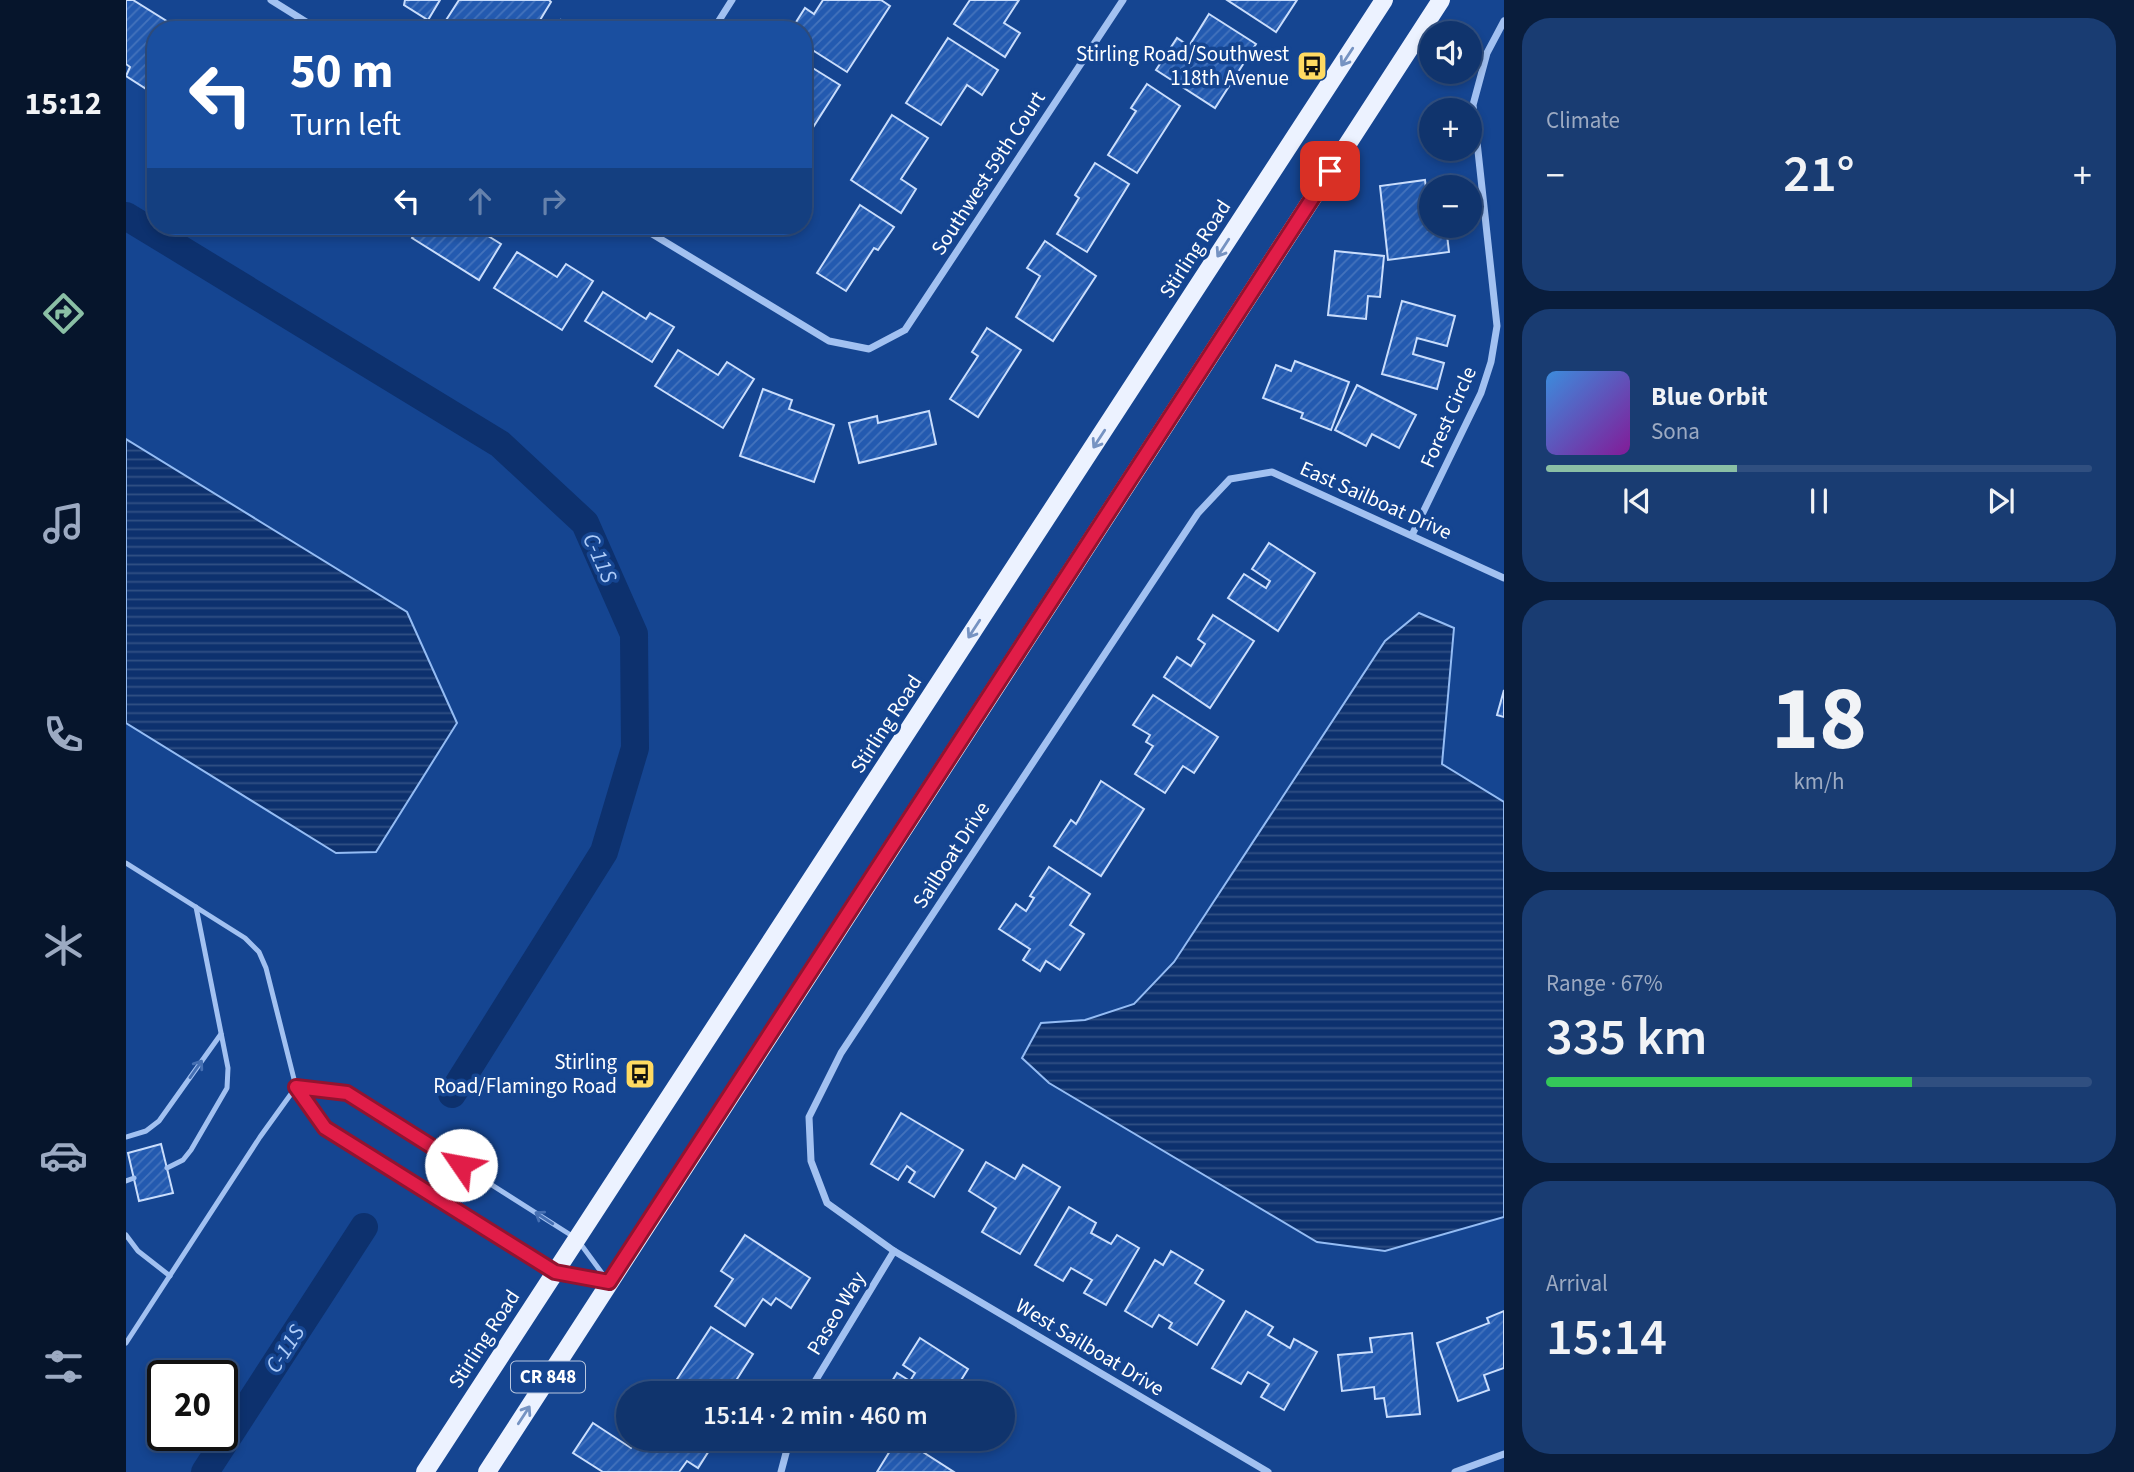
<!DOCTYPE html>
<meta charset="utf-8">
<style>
body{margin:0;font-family:"Source Sans 3",sans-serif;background:#193c72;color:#f1f3f6;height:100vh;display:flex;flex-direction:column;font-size:26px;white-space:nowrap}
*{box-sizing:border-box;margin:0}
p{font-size:23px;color:#9caac2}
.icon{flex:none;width:38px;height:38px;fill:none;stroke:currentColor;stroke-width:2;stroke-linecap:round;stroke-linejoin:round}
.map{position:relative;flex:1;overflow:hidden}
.drawer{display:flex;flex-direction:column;gap:18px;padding:18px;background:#091d3c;width:630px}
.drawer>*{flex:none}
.top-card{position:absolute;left:21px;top:21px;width:665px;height:214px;border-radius:28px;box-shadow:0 4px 10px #0003,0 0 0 2px #304f80;background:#1a4fa0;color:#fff;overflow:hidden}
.tools{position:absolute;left:1293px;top:21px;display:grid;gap:14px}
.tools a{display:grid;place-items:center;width:63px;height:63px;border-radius:50%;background:#10346d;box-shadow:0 4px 10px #0003,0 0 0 2px #304f80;font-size:35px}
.speed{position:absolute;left:21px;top:1360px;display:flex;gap:14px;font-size:35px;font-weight:700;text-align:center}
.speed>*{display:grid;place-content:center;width:91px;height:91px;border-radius:50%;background:#10346d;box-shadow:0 4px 10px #0003,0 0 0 2px #304f80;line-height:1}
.speed .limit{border:4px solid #111;border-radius:10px;background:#fff;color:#111}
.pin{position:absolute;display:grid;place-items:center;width:60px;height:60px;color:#fff;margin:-30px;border-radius:14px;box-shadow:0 4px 10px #0006}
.me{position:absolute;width:77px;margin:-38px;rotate:303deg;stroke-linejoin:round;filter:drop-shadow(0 0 5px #0008)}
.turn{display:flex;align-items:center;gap:24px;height:147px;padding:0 28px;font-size:32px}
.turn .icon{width:91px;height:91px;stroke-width:2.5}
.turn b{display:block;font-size:49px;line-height:60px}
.lanes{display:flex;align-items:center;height:66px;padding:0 28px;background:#0003;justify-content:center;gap:35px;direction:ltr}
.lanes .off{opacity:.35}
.big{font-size:52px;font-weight:600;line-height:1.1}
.drawer .widget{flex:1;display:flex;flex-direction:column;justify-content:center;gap:10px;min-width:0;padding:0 24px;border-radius:28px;background:#193c72}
.drawer .dial{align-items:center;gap:0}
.dial b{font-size:91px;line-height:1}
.song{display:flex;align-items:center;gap:21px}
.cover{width:84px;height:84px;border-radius:10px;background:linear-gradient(135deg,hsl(210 70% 55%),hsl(290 70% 35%))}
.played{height:7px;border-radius:4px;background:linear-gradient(90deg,#8abfa5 35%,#304f80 35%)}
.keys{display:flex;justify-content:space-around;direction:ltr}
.heat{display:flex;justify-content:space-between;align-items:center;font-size:38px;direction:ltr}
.charge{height:10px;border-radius:5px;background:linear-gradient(90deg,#34c759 67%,#304f80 0)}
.trip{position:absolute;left:490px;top:1381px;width:399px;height:70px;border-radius:35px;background:#10346d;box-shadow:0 4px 10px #0003,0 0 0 2px #304f80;font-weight:600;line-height:70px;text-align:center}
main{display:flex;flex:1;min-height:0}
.tabs{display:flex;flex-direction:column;width:126px;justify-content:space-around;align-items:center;background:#06152c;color:#9caac2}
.tabs .icon{width:49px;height:49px}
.tabs .on{color:#8abfa5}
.tabs b{font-size:32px;color:#f1f3f6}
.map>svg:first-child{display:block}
.water{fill:url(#water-rules);stroke:#94bcf4;stroke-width:2}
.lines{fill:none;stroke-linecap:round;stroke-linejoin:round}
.canal{stroke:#0d316e;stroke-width:28}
.building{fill:url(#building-hatch);stroke:#c9ddfc;stroke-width:2}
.service{stroke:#a2c1f1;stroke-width:5}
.minor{stroke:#a2c1f1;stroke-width:7}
.primary{stroke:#ecf2ff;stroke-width:18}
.oneway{stroke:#7693c2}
.oneway2{stroke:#4670b3}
.route-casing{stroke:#92132f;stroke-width:18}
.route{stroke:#e11d48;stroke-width:12}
.labels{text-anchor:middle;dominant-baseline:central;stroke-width:7;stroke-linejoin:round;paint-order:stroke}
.shield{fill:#154591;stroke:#b9c7de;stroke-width:2}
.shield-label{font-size:19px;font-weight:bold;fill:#fff}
.poi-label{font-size:21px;fill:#fff;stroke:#154591;text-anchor:end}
.street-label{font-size:21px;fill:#fff;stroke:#154591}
.water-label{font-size:23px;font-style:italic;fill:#aeccf8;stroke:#154591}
</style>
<main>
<nav class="tabs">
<b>15:12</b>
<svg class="icon on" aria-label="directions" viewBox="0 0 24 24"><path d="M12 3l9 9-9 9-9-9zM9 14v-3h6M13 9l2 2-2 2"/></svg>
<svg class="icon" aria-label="music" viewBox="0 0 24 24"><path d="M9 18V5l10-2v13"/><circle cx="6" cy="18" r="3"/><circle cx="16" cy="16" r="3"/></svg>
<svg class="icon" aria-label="phone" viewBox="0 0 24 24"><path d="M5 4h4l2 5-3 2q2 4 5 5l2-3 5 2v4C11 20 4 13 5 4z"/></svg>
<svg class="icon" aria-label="climate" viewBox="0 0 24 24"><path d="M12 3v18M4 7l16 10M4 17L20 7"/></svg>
<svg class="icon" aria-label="car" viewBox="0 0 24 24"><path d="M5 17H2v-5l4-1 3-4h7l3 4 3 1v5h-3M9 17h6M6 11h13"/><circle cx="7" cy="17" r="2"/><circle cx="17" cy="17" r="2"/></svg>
<svg class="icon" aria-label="filters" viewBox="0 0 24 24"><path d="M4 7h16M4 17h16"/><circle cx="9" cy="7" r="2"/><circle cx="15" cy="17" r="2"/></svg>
</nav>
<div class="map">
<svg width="1378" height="1472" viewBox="0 0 1378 1472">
<defs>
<pattern id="water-rules" width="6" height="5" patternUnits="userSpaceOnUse" patternTransform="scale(1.75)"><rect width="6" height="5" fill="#0d316e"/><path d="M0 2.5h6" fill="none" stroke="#315084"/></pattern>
<pattern id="building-hatch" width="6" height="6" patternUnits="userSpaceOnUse" patternTransform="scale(1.75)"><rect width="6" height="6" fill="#235ab0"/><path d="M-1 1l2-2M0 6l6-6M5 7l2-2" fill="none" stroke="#4473bc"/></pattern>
</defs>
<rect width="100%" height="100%" fill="#154591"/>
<g class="water">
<polygon points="0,439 281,612 331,723 250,852 210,853 0,723"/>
<polygon points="1293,613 1328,628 1316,764 1378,802 1378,1217 1259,1251 1191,1242 923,1083 896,1058 915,1023 959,1020 1008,1004 1048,962 1259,641"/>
</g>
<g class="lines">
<g class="canal">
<polyline points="0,216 374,444 459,523 508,634 509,748 478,852 326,1094"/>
<polyline points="79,1472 238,1227"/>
</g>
</g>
<g class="building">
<polygon points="0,0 7,0 55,30 30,30 30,90 28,94 0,76 4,67 0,64"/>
<polygon points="279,0 314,0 302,20 278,5"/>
<polygon points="333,0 423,0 425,2 408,30 318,30 315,28"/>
<polygon points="697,0 755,0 764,6 721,72 677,44 677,30 665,30 679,8 688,14"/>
<polygon points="844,0 893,0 878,23 894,33 879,57 828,24"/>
<polygon points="1101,0 1171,0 1150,32"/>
<polygon points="1083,14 1130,44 1089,108 1030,70 1051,38 1063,46"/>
<polygon points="435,20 451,30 429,30"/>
<polygon points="822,38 872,70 856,95 841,85 815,125 780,103"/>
<polygon points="677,62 714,85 677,143"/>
<polygon points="1021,84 1054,106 1011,173 982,155 1010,111 1005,108"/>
<polygon points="766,115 802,138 775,179 790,189 775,213 725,180"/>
<polygon points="969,163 1003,184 961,252 931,234 953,198 949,195"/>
<polygon points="1299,180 1304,222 1306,226 1320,226 1323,252 1262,260 1254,186"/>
<polygon points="734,205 768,227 752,250 748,248 720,291 691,273"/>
<polygon points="293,226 346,226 375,244 353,280 286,238"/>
<polygon points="919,241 970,276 927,341 890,317 914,276 901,268"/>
<polygon points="1209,251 1258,256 1254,297 1242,296 1240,319 1202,315"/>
<polygon points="391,252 431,277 440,264 467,281 436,330 368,288"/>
<polygon points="477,292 520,319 524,313 548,327 526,362 459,321"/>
<polygon points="1276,301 1329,316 1321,346 1291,338 1287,354 1318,363 1311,389 1256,374"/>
<polygon points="861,328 895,350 852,417 824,399 852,356 846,352"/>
<polygon points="552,350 592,375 601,362 628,379 597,428 529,386"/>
<polygon points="1169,361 1223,382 1205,430 1175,418 1177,413 1137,398 1150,365 1165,371"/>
<polygon points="1231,385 1290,415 1273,448 1246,434 1240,446 1209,430"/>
<polygon points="637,389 666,400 663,409 708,425 688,482 614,456"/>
<polygon points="803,411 810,444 733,463 723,423 751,416 752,423"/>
<polygon points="1143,543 1189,573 1152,631 1102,598 1118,574 1140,588 1144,581 1126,569"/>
<polygon points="1087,615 1128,641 1084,708 1038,677 1051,657 1065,666 1079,644 1072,639"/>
<polygon points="1378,690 1378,717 1371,715"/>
<polygon points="1027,695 1092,737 1068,773 1057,766 1039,793 1009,774 1027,746 1020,742 1024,735 1007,725"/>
<polygon points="975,781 1018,809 975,876 928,846 945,820 950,824"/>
<polygon points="923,867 964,894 944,925 958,934 934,970 920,961 914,971 897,960 904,949 873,929 890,904 900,911 908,898 904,896"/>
<polygon points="775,1113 837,1150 808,1197 783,1182 789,1172 781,1166 772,1180 745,1164"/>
<polygon points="35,1144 47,1193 13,1201 2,1153"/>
<polygon points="860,1162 889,1179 897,1165 934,1187 894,1254 856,1232 870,1208 843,1191"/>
<polygon points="943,1207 970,1223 965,1233 985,1244 991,1235 1013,1248 980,1305 958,1293 966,1280 945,1268 937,1281 909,1265"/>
<polygon points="619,1235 684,1278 665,1308 650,1298 645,1305 637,1299 619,1326 589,1306 607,1279 595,1271"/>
<polygon points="1045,1251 1077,1270 1069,1283 1098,1301 1071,1345 1043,1328 1046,1323 1033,1315 1026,1327 999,1311 1029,1260 1037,1265"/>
<polygon points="1120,1311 1147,1327 1142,1335 1164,1348 1168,1339 1191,1352 1158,1410 1135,1397 1143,1384 1122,1372 1115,1384 1086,1368"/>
<polygon points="1378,1311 1378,1368 1358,1375 1363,1390 1332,1401 1311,1343 1363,1323 1361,1318"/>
<polygon points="585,1327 627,1354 602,1393 542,1393"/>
<polygon points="1286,1333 1294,1414 1261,1417 1258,1398 1249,1399 1248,1387 1216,1391 1212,1355 1246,1352 1244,1338"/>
<polygon points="794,1338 842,1369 827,1393 759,1393 771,1373 784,1381 789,1373 777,1365"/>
<polygon points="467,1423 505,1448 512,1438 574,1438 586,1446 572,1468 561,1461 553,1472 477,1472 447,1453"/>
<polygon points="772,1438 775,1438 828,1472 751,1472"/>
</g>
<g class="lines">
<g class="service">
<polyline points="0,863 119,938 133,952 140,968 170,1087 199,1128 426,1269"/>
<polyline points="170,1087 221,1093 451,1239 481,1280"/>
<polyline points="0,1137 20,1131 33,1121 95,1034"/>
<polyline points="41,1168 57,1160 65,1150 101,1088 102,1068 70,907"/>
<polyline points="0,1181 8,1178"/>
<polyline points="0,1235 12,1251 44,1276"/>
<polyline points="435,1273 480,1282"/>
<polyline points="0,1343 134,1137 170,1087"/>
</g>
<g class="minor">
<polyline points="145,0 193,30"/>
<polyline points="587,30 606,0"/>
<polyline points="513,226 703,341 743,349 779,330 997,0"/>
<polyline points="1286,535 1355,393 1365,362 1371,326 1347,105 1361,53 1378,21"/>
<polyline points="682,1393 768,1251"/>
<polyline points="655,1472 664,1438"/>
<polyline points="1142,1472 768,1251 701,1203 685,1161 683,1117 715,1053 1072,513 1104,479 1146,472 1378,578"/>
<polyline points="1329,1472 1378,1454"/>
</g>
<g class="primary">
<polyline points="299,1472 1258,0"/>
<polyline points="361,1472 1315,0"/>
</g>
</g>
<defs><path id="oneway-shaft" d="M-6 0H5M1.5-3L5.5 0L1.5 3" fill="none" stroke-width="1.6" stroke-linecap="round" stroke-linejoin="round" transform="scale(1.75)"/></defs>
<g class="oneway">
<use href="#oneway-shaft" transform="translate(1221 57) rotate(123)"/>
<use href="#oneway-shaft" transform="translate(1097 248) rotate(123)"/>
<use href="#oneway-shaft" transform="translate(973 439) rotate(123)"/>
<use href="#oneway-shaft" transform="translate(848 629) rotate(123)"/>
<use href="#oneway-shaft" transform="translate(398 1415) rotate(-57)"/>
</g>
<g class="oneway2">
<use href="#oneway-shaft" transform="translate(70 1069) rotate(-55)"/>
<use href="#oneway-shaft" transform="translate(418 1218) rotate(-147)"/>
</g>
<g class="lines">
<g class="route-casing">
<polyline id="route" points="335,1165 221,1093 170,1087 199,1128 429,1272 483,1282 1204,171"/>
</g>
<use href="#route" class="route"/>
</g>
<defs>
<g id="bus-square" transform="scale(1.575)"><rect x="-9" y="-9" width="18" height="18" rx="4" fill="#ffda62" stroke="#154591"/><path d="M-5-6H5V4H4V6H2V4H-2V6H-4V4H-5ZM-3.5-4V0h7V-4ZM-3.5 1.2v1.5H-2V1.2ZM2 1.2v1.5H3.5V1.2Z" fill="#111"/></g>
</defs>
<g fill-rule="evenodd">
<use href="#bus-square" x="1186" y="66"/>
<use href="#bus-square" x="514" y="1074"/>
</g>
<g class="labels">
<rect class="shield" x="385" y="1361.5" width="74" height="31" rx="5"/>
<g class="shield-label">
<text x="422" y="1377">CR 848</text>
</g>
<g class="poi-label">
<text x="1163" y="54">Stirling Road/Southwest<tspan x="1163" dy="24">118th Avenue</tspan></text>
<text x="491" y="1062">Stirling<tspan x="491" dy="24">Road/Flamingo Road</tspan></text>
</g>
<g class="street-label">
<text transform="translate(862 173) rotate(-57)">Southwest 59th Court</text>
<text transform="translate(1069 249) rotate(-57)">Stirling Road</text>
<text transform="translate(1322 417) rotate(-66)">Forest Circle</text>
<text transform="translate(1250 500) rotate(24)">East Sailboat Drive</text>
<text transform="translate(760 724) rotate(-57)">Stirling Road</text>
<text transform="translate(825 855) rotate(-57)">Sailboat Drive</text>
<text transform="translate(710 1313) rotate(-59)">Paseo Way</text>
<text transform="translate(358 1339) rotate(-57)">Stirling Road</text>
<text transform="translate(964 1347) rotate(31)">West Sailboat Drive</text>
</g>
<g class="water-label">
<text transform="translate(474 558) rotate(66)">C-11S</text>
<text transform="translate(159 1349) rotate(-57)">C-11S</text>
</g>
</g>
</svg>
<div class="tools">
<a><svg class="icon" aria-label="sound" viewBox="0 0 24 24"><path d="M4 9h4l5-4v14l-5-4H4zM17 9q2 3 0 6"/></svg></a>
<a>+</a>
<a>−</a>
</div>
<div class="speed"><div class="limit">20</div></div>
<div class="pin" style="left:1204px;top:171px;background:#d93025"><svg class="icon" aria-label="arrive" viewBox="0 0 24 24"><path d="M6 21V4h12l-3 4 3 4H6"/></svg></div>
<svg class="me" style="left:335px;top:1165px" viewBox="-20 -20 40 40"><circle r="19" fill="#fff"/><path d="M0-13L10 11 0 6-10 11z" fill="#e11d48"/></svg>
<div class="trip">15:14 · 2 min · 460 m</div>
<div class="top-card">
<div class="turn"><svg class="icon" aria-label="left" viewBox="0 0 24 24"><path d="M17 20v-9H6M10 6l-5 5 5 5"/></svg><div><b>50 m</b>Turn left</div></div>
<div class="lanes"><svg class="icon" aria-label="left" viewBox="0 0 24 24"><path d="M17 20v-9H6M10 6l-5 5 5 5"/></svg><svg class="icon off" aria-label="ahead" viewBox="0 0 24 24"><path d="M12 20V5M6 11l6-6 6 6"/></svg><svg class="icon off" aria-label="right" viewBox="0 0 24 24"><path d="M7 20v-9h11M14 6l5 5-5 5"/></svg></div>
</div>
</div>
<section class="drawer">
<div class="widget"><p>Climate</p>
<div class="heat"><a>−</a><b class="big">21°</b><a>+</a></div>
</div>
<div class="widget">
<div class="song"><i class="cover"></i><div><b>Blue Orbit</b><p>Sona</p></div></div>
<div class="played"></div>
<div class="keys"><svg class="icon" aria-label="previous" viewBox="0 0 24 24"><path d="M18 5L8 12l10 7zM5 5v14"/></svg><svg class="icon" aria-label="pause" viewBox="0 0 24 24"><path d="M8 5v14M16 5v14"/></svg><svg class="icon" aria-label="next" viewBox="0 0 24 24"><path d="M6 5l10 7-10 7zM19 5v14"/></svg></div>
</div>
<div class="widget dial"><b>18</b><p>km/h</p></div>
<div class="widget"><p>Range · 67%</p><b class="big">335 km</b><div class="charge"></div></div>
<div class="widget"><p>Arrival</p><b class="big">15:14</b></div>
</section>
</main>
